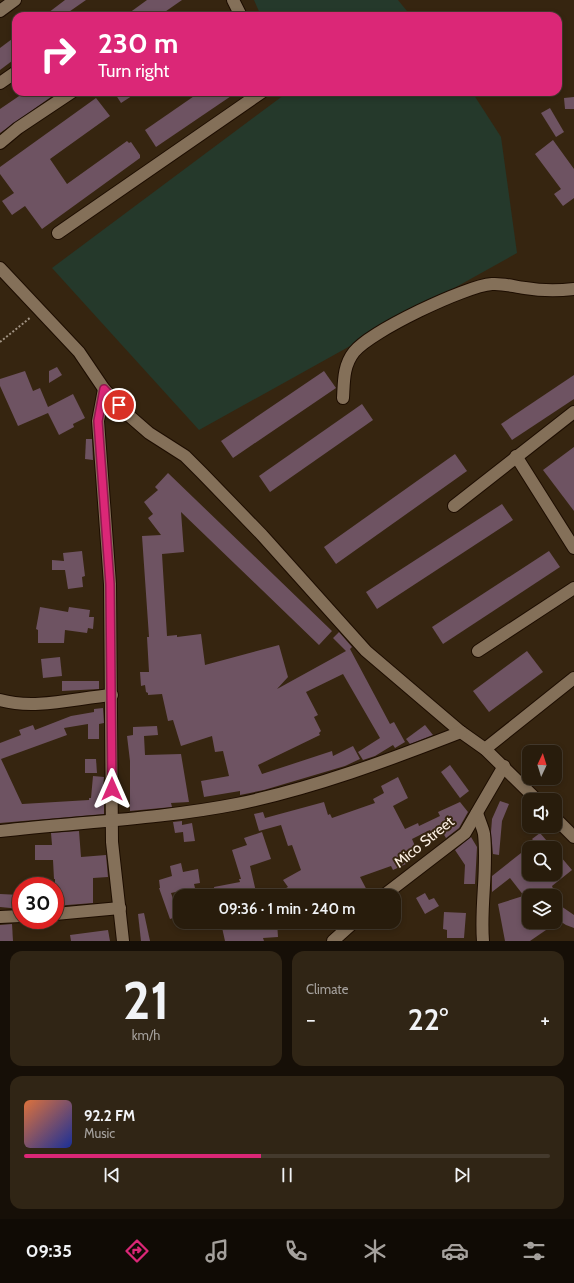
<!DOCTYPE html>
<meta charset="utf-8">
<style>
body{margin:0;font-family:Cabin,sans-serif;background:#302515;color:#f1f3f6;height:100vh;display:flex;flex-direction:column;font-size:15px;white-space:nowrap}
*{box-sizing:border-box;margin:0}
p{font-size:13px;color:#a5a19d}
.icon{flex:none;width:22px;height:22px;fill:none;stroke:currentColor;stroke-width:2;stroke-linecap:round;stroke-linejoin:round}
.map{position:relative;height:941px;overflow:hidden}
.drawer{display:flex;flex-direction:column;gap:10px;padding:10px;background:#160f07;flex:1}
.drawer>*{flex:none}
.guide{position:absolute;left:12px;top:12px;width:550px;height:84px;border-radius:12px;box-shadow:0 2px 6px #0003,0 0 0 1px #443a2d;background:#db2777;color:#fff;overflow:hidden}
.needle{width:26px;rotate:4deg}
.buttons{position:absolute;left:522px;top:745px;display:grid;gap:8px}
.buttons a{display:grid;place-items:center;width:40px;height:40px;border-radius:8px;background:#281c0c;box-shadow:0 2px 6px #0003,0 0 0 1px #443a2d;font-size:20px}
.speed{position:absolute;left:12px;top:877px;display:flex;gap:8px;font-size:20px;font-weight:700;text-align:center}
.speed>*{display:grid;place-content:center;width:52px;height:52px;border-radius:50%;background:#281c0c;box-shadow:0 2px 6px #0003,0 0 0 1px #443a2d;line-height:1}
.speed .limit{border:6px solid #d22;background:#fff;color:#111}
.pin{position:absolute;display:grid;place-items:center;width:34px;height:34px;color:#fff;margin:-17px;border:2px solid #fff;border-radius:50%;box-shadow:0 1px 4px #0007}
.me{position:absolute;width:44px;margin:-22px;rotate:0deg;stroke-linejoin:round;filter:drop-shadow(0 0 3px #0008)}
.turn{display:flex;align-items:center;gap:14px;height:84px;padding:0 20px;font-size:18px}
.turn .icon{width:52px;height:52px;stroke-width:2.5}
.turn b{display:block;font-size:28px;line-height:34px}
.big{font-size:30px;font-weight:600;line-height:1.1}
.drawer .tile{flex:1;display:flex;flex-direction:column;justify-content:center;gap:6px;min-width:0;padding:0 14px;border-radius:12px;background:#302515}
.drawer .dial{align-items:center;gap:0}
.dial b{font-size:52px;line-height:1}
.song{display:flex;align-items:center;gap:12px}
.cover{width:48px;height:48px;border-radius:6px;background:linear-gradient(135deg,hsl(20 70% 55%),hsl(230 70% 35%))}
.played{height:4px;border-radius:2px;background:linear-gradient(90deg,#db2777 45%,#443a2d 45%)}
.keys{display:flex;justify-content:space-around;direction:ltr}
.heat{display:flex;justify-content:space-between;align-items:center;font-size:22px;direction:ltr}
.drawer .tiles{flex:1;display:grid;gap:10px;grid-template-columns:1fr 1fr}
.tile:last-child{grid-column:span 2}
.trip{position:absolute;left:173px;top:889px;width:228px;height:40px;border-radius:12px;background:#281c0c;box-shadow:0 2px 6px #0003,0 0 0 1px #443a2d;font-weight:600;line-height:40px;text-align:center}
.dock{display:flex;height:64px;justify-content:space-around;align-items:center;background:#100b05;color:#a5a19d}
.dock .icon{width:28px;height:28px}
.dock .active{color:#db2777}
.dock b{font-size:18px;color:#f1f3f6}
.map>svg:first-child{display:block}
.green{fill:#25392b}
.building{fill:#6e5362}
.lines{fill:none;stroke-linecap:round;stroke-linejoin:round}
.minor-casing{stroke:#1d0d00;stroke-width:14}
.path{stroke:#a19383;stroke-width:2;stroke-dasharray:2 2;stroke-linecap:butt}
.minor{stroke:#847059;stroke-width:12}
.route-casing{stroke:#8e194d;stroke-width:10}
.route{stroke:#db2777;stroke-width:7}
.labels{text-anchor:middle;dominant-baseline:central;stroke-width:4;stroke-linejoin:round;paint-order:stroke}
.street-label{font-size:15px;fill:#fcf0e4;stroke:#362510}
</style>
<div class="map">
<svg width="574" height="941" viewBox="0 0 574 941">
<rect width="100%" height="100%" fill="#362510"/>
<g class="green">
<polygon points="254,0 398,0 411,16 261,16"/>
<polygon points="288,92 472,92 501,137 517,253 199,430 52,268"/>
</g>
<g class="building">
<polygon points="65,0 86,0 63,16 44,16"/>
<polygon points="147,0 182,0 159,16 125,16"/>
<polygon points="16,36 16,58 0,70 0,48"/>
<polygon points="25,92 58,92 0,133 0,109"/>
<polygon points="114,92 138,92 121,103"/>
<polygon points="200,92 237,92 156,147 145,130"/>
<polygon points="574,97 574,109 565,109 564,98"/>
<polygon points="96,98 110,116 50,159 67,184 127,141 129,143 131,142 140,155 140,158 42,229 25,206 12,215 2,201 14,193 0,174 0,167"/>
<polygon points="550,108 564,132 556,137 541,113"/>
<polygon points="553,140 574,169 574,198 563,206 554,194 561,189 535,154"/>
<polygon points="57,367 62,375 49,383 49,371"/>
<polygon points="25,371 33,391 40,388 48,407 73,394 85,418 73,424 74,427 59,435 48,413 18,426 0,386 0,379"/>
<polygon points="324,371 336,388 233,458 221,441"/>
<polygon points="574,375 574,399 512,440 501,424"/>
<polygon points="362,404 373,420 270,492 259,476"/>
<polygon points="86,439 92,439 93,460 85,459"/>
<polygon points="574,447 574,511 543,470"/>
<polygon points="455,454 467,471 336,564 324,547"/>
<polygon points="168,473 332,631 319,645 181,512 184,552 162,554 167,636 177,635 177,637 201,634 205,665 279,645 288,677 277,689 346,651 333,638 339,632 352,647 350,649 390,724 394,722 405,742 395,748 393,745 375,756 363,760 358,752 380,738 343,674 306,692 318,715 314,717 321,731 319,733 320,735 258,765 262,774 332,751 333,756 353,746 360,759 345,766 264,790 240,795 240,791 204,797 201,781 229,776 223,751 215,752 212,736 181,746 173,720 168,721 162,694 148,695 148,693 146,692 145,685 141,686 140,672 149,672 147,637 149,637 142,536 161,535 148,518 153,514 144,502 158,490 155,487"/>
<polygon points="502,504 513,520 377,609 366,592"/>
<polygon points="82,551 85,576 82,577 83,587 68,589 65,570 52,570 52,560 64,561 63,553"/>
<polygon points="549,551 560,567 443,644 432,627"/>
<polygon points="40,607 68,612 69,607 90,610 89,617 94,617 93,629 88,628 87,633 65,630 64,643 38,643 38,630 36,629"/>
<polygon points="527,651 543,672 489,712 473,691"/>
<polygon points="60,657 62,676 43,678 41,659"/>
<polygon points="62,681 99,681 99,689 62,691"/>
<polygon points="103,708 104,723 99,724 99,739 88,739 88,724 64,728 67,735 1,759 22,804 89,800 89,798 91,798 93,776 104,777 102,797 104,797 104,814 0,823 0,743 21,735 19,730 33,725 35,730 71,716 94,712 94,709"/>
<polygon points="425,725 433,735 410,744 406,739"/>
<polygon points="157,726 158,735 144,736 145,755 181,754 189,802 171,803 172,807 130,811 130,761 127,736 133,735 133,727"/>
<polygon points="85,759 96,759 97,773 85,773"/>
<polygon points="450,765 469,791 460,798 441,772"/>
<polygon points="398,777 408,798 393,806 405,829 418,823 419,826 440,816 438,812 460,802 468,812 459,828 446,838 443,833 434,837 430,830 412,839 415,846 401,854 406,864 393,870 391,866 360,877 370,896 271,896 288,887 283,880 301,870 292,845 288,846 281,825 259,831 254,814 263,812 265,818 324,802 328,815 330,814 332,818 375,803 373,799 384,793 381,786"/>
<polygon points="500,801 509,804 502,821 499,855 493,854 491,832 492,819"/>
<polygon points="182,821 182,825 192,823 195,841 184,842 183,832 175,833 173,822"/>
<polygon points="79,831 81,857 106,855 108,877 93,878 93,903 55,906 55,879 54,879 53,860 35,860 35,845 52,845 51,833"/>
<polygon points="262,832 271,859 250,866 257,896 215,896 214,887 240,882 239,879 241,879 232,850 247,845 244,838"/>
<polygon points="540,833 553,848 529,848 529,874 555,874 555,850 572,870 552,886 556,896 524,896 510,878 492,892 492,876 535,842 532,839"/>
<polygon points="471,837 477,847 475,884 464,884 465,865 455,850"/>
<polygon points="181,863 183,872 198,869 200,883 194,884 195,888 171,893 179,916 170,919 159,888 160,888 159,880 172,876 170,866"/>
<polygon points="425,893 429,900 434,898 439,906 425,914 416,898"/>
<polygon points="0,894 21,895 21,909 0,907"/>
<polygon points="523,896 529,910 529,930 540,922 546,930 530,941 505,941 498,904"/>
<polygon points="555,902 574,915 574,928 566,925 555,918"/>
<polygon points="444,912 466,913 464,938 447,938 447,930 443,929"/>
<polygon points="144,913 150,941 141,941 138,914"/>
<polygon points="227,922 277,922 278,937 263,938 264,941 225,941 221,923"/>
<polygon points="12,924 13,941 0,941 0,925"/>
<polygon points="108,930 110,941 71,941 70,935"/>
</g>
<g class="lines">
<g class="minor-casing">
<g id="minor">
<polyline points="233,0 241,16"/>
<polyline points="0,11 15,0"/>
<polyline points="0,83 16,72"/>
<polyline points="0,143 18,128 72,92"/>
<polyline points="58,233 262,92"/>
<polyline points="0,268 79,352 104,389 126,413 149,433 185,456 202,473 262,535 366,651 461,732 485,749 537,800"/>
<polyline points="104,389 98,421 110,584 112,842 123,941"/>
<path d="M343 398C344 382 343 366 354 352 371 331 465 286 492 284 503 283 515 287 525 288 542 291 558 291 574 289"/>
<polyline points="516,456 574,548"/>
<polyline points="454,506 574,412"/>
<polyline points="478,651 574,588"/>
<path d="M0 700C35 710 76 698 112 695"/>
<polyline points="485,749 574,678"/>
<path d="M477 813C479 820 483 828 484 834 488 870 480 906 483 941"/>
<polyline points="555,818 574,837"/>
<path d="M0 831C78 822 161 819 237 804 314 788 389 760 461 732"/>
<polyline points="383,896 465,833 504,766"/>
<polyline points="55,914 120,908"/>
<polyline points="0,917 21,916"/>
<polyline points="333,941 354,922"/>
</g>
</g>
<polyline class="path" points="0,342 31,317"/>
<use href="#minor" class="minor"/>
</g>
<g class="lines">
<g class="route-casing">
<polyline id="route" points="112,789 110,584 98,421 104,389 119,405"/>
</g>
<use href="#route" class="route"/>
</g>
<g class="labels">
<g class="street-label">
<text transform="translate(424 842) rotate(-39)">Mico Street</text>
</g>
</g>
</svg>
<div class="buttons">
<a><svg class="needle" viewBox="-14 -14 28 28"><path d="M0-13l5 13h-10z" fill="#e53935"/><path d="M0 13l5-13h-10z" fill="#a5a19d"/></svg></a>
<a><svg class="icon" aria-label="sound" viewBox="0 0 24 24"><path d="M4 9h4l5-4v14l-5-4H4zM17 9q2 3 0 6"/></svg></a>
<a><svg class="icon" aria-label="search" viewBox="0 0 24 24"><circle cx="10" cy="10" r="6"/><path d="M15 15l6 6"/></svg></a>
<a><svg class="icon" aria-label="layers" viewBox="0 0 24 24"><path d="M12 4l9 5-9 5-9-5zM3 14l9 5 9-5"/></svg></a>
</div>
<div class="speed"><div class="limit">30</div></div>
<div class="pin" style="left:119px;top:405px;background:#d93025"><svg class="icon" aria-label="arrive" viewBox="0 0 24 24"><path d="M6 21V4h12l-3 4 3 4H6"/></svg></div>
<svg class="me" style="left:112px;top:789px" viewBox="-20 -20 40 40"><path d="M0-17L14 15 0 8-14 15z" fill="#db2777" stroke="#fff" stroke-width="4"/></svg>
<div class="trip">09:36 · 1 min · 240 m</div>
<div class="guide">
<div class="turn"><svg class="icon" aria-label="right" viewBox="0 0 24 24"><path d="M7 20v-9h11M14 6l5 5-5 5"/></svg><div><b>230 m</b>Turn right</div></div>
</div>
</div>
<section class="drawer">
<div class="tiles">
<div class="tile dial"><b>21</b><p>km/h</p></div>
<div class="tile"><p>Climate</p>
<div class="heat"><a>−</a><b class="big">22°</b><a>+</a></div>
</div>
<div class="tile">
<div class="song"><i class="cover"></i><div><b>92.2 FM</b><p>Music</p></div></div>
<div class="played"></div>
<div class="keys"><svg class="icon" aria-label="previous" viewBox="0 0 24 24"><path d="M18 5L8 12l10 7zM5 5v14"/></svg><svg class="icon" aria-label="pause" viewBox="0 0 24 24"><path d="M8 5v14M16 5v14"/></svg><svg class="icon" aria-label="next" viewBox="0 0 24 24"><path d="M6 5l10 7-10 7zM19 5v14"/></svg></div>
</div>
</div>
</section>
<nav class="dock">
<b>09:35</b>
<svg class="icon active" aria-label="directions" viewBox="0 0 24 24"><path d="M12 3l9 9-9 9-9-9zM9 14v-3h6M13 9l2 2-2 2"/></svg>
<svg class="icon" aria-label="music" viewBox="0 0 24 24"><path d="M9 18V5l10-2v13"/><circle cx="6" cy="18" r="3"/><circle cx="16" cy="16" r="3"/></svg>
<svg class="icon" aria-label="phone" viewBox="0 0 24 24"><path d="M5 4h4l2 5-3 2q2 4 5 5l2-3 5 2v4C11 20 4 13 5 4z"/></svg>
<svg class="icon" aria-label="climate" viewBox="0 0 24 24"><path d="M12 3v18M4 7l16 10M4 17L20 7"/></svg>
<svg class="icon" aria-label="car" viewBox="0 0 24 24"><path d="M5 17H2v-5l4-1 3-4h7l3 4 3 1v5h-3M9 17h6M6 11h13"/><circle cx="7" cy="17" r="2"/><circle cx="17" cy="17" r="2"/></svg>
<svg class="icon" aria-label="filters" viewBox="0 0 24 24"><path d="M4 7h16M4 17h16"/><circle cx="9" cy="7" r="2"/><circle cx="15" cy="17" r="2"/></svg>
</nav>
